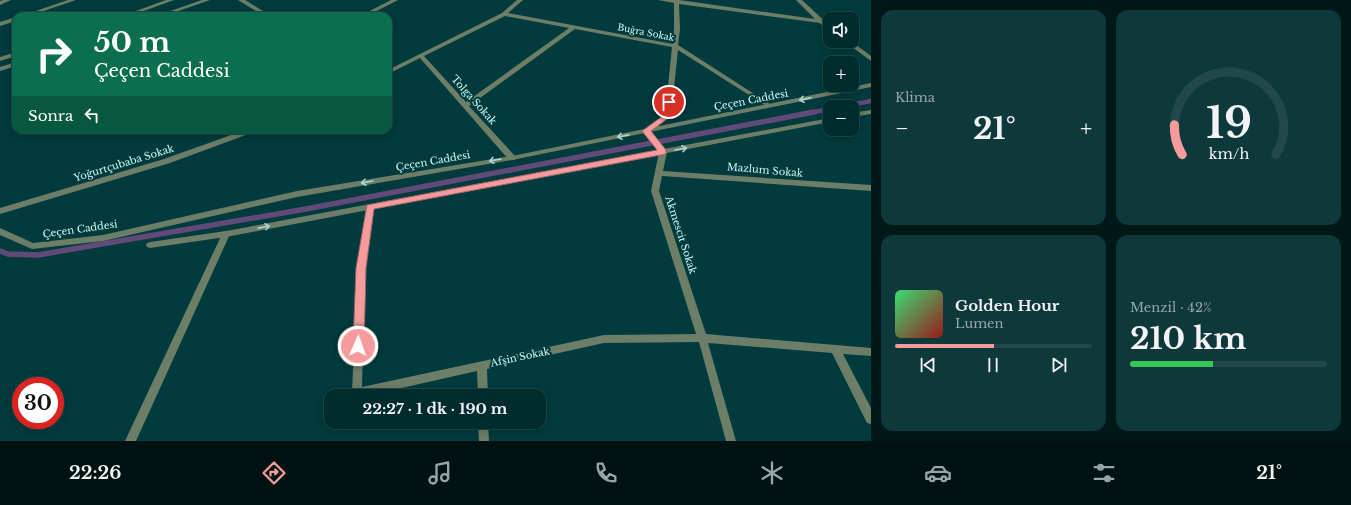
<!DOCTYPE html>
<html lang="tr">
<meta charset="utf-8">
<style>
body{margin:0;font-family:"Libre Baskerville",serif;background:#0f383a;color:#f1f3f6;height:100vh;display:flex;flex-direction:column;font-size:15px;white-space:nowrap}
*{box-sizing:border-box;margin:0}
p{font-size:13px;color:#96a7aa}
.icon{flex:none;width:22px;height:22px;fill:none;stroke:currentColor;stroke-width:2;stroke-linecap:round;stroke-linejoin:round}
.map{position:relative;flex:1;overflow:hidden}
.side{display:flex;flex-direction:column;gap:10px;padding:10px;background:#011819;width:480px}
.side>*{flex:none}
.hud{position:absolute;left:12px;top:12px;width:380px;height:122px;border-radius:12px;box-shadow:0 2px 10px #0003,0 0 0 1px #23484a;background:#0b6e4f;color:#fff;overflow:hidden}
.fabs{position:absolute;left:823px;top:12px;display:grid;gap:8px}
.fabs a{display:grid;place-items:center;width:36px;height:36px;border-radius:8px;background:#012c2e;box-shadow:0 2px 10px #0003,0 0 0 1px #23484a;font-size:20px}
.speed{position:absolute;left:12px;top:377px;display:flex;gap:8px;font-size:20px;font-weight:700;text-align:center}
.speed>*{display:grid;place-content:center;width:52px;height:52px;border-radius:50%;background:#012c2e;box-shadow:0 2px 10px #0003,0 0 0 1px #23484a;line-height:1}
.speed .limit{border:6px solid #d22;background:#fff;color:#111}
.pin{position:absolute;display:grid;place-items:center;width:34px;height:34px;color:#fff;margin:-17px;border:2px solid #fff;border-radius:50%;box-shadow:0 1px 4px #0007}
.me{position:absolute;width:44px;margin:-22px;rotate:2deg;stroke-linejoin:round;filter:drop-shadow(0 0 3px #0008)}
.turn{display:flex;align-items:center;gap:14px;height:84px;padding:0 16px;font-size:18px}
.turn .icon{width:52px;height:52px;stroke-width:2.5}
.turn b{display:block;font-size:28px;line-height:34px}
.then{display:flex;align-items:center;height:38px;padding:0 16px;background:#0003;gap:8px;font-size:15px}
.big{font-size:30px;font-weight:800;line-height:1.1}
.side .card{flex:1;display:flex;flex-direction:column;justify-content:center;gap:6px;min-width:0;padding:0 14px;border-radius:12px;background:#0f383a}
.side .dial{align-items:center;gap:0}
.dial svg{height:104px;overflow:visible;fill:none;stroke:#23484a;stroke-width:7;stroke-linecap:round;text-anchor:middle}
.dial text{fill:#f1f3f6;stroke:none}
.song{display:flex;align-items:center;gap:12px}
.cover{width:48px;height:48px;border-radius:6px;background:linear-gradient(135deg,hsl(140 70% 55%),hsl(0 70% 35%))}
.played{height:4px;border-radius:2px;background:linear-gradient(90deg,#f59b9d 50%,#23484a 50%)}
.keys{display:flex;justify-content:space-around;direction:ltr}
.heat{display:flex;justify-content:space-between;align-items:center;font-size:22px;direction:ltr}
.charge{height:6px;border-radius:3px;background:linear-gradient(90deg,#34c759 42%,#23484a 0)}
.side .tiles{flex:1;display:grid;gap:10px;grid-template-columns:repeat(2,1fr)}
.trip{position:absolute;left:324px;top:389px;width:222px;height:40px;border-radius:12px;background:#012c2e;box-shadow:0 2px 10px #0003,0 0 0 1px #23484a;font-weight:800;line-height:40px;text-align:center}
.tabs{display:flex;height:64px;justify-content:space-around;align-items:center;background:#001212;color:#96a7aa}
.tabs .icon{width:28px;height:28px}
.tabs .current{color:#f59b9d}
.tabs b{font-size:18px;color:#f1f3f6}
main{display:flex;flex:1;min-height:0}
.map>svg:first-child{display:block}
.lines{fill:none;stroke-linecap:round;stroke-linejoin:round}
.stream-far1{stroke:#624a78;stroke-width:4.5}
.stream{stroke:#624a78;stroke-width:5.5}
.service{fill:#6c7e67;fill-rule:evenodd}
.minor{fill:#6c7e67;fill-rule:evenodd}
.tertiary{fill:#6c7e67;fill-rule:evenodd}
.oneway{stroke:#afd3cd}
.route{fill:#f59b9d;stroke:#9f6566}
.labels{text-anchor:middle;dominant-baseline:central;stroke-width:4;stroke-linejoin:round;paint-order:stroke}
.far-street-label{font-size:9px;fill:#ccf8f9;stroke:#013b3d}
.street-label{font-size:10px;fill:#ccf8f9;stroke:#013b3d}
</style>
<main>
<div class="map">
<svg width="871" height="441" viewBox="0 0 871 441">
<rect width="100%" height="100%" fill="#013b3d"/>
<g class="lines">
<g class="stream-far1">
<polyline points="840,107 871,101"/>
<polyline points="809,113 830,109"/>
</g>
<polyline class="stream" points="0,251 8,254 38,255 306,209 814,112"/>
<g class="service">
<polygon points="3,0 11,0 0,5 0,1"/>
<polygon points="166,0 174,0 130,16 122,16"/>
<polygon points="16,52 16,56 0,61 0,57"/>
<polygon points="226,231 229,232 230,234 229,236 226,237 150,248 147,247 146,245 147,243 150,242"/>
</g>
<g class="minor">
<polygon points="68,0 76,0 29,16 21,16"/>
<polygon points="202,0 210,0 164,16 156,16"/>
<polygon points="238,0 245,0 271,16 264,16"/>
<polygon points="391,0 398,0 367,16 360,16"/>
<path d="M517 0H523L508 13 673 44 674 29V3L658 0H679L822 20 823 21 820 23 679 4 680 29 678 45 773 106 772 107H768L678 50 671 116 650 131 667 152 663 171 871 185V191L662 176 659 191 706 334 871 348V356L843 354 871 408V424L867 423 832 353 708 343 736 441H726L699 342 604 343 487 369 488 396H478L477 371 366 396H353L352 393 357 268 366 207 370 204 374 207 365 268 362 387 604 335 696 334 651 191 659 152 643 131 665 115 672 47 575 29 469 106 515 156 516 158 515 160H509L420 58 388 74V70L502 13ZM505 16 569 28 466 102 424 56Z"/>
<polygon points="16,17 16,21 0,26 0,22"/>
<polygon points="16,62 16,66 0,71 0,67"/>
<polygon points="245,130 255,130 254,132 170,163 0,214 0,208 164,159"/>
<polygon points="226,231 229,232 230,234 136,441 125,441 222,234 223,232"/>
<polygon points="478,422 488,422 489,441 479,441"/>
</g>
<g class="tertiary">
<polygon points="796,0 802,0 830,26 830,31 818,22"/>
<polygon points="844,41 851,41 871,56 871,61"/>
<polygon points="871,83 871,87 512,160 297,197 103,241 32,249 0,235 0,228 33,243 103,235 297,191 512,156"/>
<polygon points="871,110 871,114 852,117 852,113"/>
<polygon points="830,118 830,122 226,237 223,236 222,234 223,232 226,231"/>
</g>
</g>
<defs><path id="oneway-shaft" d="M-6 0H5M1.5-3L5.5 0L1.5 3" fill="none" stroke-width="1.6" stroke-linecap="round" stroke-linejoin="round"/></defs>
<g class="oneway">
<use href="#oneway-shaft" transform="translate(805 99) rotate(169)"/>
<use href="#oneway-shaft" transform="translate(623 136) rotate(169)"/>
<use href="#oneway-shaft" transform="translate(681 149) rotate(-11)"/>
<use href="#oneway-shaft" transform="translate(495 160) rotate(170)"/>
<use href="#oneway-shaft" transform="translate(367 182) rotate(170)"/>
<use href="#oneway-shaft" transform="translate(264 227) rotate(-11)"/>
</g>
<polygon class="route" points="666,100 669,100 673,102 671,116 651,131 666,150 666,154 374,209 366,268 364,346 362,350 358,351 354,350 353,346 356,268 367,205 657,150 642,131 664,115"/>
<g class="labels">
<g class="far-street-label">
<text transform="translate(646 32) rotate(11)">Buğra Sokak</text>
</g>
<g class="street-label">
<text transform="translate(474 100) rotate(48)">Tolga Sokak</text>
<text transform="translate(751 100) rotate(-11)">Çeçen Caddesi</text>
<text transform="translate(433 161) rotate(-10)">Çeçen Caddesi</text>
<text transform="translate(124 163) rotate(-17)">Yoğurtçubaba Sokak</text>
<text transform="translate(765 170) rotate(5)">Mazlum Sokak</text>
<text transform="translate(80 229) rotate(-8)">Çeçen Caddesi</text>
<text transform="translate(681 235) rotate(72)">Akmescit Sokak</text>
<text transform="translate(520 357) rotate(-12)">Afşin Sokak</text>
</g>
</g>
</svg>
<div class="fabs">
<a><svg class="icon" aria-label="sound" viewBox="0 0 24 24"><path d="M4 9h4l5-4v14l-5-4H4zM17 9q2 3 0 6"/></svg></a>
<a>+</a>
<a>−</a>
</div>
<div class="speed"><div class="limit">30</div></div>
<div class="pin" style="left:669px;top:102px;background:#d93025"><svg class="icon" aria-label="arrive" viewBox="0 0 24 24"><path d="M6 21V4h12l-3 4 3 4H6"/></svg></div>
<svg class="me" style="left:358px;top:346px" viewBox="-20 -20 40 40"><circle r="17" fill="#f59b9d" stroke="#fff" stroke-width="3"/><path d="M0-11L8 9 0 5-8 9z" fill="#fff"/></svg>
<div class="trip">22:27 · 1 dk · 190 m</div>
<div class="hud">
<div class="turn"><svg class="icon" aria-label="right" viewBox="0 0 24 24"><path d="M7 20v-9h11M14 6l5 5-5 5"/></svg><div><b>50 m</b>Çeçen Caddesi</div></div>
<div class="then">Sonra<svg class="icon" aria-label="left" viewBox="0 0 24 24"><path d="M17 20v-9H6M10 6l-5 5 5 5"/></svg></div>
</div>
</div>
<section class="side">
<div class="tiles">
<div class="card"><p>Klima</p>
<div class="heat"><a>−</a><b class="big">21°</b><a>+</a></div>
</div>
<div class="card dial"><svg viewBox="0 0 100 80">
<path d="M14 69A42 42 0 1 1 86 69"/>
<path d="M14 69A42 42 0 0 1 8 46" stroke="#f59b9d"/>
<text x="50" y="56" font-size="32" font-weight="700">19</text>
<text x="50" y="72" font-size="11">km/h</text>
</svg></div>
<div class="card">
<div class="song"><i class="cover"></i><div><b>Golden Hour</b><p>Lumen</p></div></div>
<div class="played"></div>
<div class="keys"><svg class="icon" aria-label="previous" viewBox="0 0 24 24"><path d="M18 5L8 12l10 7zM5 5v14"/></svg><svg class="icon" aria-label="pause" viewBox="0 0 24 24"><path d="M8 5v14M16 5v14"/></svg><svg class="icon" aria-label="next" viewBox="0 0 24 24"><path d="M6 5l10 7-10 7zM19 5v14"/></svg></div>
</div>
<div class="card"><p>Menzil · 42%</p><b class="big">210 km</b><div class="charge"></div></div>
</div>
</section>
</main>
<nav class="tabs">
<b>22:26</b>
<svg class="icon current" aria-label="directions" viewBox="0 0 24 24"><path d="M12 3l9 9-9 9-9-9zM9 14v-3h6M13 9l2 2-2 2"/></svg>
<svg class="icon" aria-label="music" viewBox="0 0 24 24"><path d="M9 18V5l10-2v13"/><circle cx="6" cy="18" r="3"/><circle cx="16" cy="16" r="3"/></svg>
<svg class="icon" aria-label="phone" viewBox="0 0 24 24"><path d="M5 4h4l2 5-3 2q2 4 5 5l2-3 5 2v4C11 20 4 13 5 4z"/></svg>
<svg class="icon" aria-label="climate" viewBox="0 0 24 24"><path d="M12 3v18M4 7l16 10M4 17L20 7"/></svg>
<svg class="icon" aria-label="car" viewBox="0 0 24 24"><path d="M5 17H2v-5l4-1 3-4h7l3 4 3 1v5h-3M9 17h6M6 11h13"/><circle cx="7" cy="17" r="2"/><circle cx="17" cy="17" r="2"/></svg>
<svg class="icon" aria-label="filters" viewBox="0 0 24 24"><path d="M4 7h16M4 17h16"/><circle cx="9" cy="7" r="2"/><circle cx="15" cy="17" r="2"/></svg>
<b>21°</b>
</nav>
